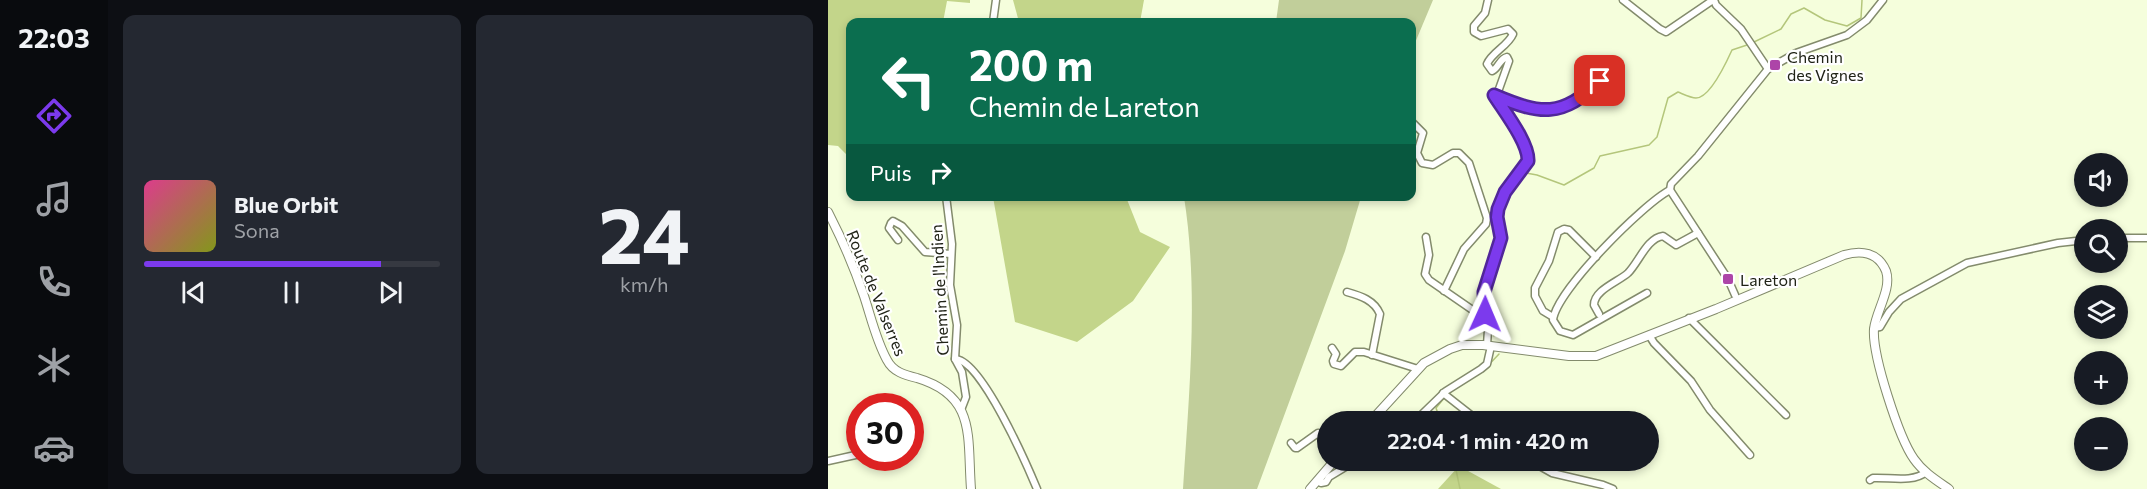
<!DOCTYPE html>
<html lang="fr">
<meta charset="utf-8">
<style>
body{margin:0;font-family:Commissioner,sans-serif;background:#242831;color:#f1f3f6;height:100vh;display:flex;flex-direction:column;font-size:22px;white-space:nowrap}
*{box-sizing:border-box;margin:0}
p{font-size:20px;color:#9ea1a6}
.icon{flex:none;width:33px;height:33px;fill:none;stroke:currentColor;stroke-width:2;stroke-linecap:round;stroke-linejoin:round}
.map{position:relative;flex:1;overflow:hidden}
.panel{display:flex;flex-direction:column;gap:15px;padding:15px;background:#0d0f14;width:720px}
.panel>*{flex:none}
.guide{position:absolute;left:18px;top:18px;width:570px;height:183px;border-radius:12px;box-shadow:0 3px 9px #0003;background:#0b6e4f;color:#fff;overflow:hidden}
.controls{position:absolute;left:1246px;top:153px;display:grid;gap:12px}
.controls a{display:grid;place-items:center;width:54px;height:54px;border-radius:50%;background:#171b24;box-shadow:0 3px 9px #0003;font-size:30px}
.speed{position:absolute;left:18px;top:393px;display:flex;gap:12px;font-size:30px;font-weight:700;text-align:center}
.speed>*{display:grid;place-content:center;width:78px;height:78px;border-radius:50%;background:#171b24;box-shadow:0 3px 9px #0003;line-height:1}
.speed .limit{border:9px solid #d22;background:#fff;color:#111}
.pin{position:absolute;display:grid;place-items:center;width:51px;height:51px;color:#fff;margin:-26px;border-radius:12px;box-shadow:0 3px 9px #0006}
.me{position:absolute;width:66px;margin:-33px;rotate:1deg;stroke-linejoin:round;filter:drop-shadow(0 0 4px #0008)}
.turn{display:flex;align-items:center;gap:21px;height:126px;padding:0 24px;font-size:27px}
.turn .icon{width:78px;height:78px;stroke-width:2.5}
.turn b{display:block;font-size:42px;line-height:51px}
.then{display:flex;align-items:center;height:57px;padding:0 24px;background:#0003;gap:12px;font-size:22px}
.panel .widget{flex:1;display:flex;flex-direction:column;justify-content:center;gap:9px;min-width:0;padding:0 21px;border-radius:12px;background:#242831}
.panel .dial{align-items:center;gap:0}
.dial b{font-size:78px;line-height:1}
.song{display:flex;align-items:center;gap:18px}
.cover{width:72px;height:72px;border-radius:9px;background:linear-gradient(135deg,hsl(330 70% 55%),hsl(70 70% 35%))}
.played{height:6px;border-radius:3px;background:linear-gradient(90deg,#7c3aed 80%,#363941 80%)}
.keys{display:flex;justify-content:space-around;direction:ltr}
.panel .tiles{flex:1;display:grid;gap:15px;grid-template-columns:repeat(2,1fr)}
.trip{position:absolute;left:489px;top:411px;width:342px;height:60px;border-radius:30px;background:#171b24;box-shadow:0 3px 9px #0003;font-weight:600;line-height:60px;text-align:center}
main{display:flex;flex:1;min-height:0}
.dock{display:flex;flex-direction:column;width:108px;justify-content:space-around;align-items:center;background:#090b0e;color:#9ea1a6}
.dock .icon{width:42px;height:42px}
.dock .active{color:#7c3aed}
.dock b{font-size:27px;color:#f1f3f6}
.map>svg:first-child{display:block}
.green{fill:#c1ce9a}
.forest{fill:#c3d58a}
.lines{fill:none;stroke-linecap:round;stroke-linejoin:round}
.stream{stroke:#b4c67b;stroke-width:1.5}
.minor-casing{stroke:#838b6c;stroke-width:9}
.tertiary-casing{stroke:#838b6c;stroke-width:10}
.minor{stroke:#fff;stroke-width:6}
.tertiary{stroke:#fff;stroke-width:8}
.route-casing{stroke:#51269a;stroke-width:15}
.route{stroke:#7c3aed;stroke-width:10}
.poi-dot{fill:#ad45a8;stroke:#fff;stroke-width:2}
.labels{text-anchor:middle;dominant-baseline:central;stroke-width:4.5;stroke-linejoin:round;paint-order:stroke}
.poi-label{font-size:16px;fill:#202317;stroke:#fff;text-anchor:start}
.street-label{font-size:16px;fill:#202317;stroke:#fff}
</style>
<main>
<nav class="dock">
<b>22:03</b>
<svg class="icon active" aria-label="directions" viewBox="0 0 24 24"><path d="M12 3l9 9-9 9-9-9zM9 14v-3h6M13 9l2 2-2 2"/></svg>
<svg class="icon" aria-label="music" viewBox="0 0 24 24"><path d="M9 18V5l10-2v13"/><circle cx="6" cy="18" r="3"/><circle cx="16" cy="16" r="3"/></svg>
<svg class="icon" aria-label="phone" viewBox="0 0 24 24"><path d="M5 4h4l2 5-3 2q2 4 5 5l2-3 5 2v4C11 20 4 13 5 4z"/></svg>
<svg class="icon" aria-label="climate" viewBox="0 0 24 24"><path d="M12 3v18M4 7l16 10M4 17L20 7"/></svg>
<svg class="icon" aria-label="car" viewBox="0 0 24 24"><path d="M5 17H2v-5l4-1 3-4h7l3 4 3 1v5h-3M9 17h6M6 11h13"/><circle cx="7" cy="17" r="2"/><circle cx="17" cy="17" r="2"/></svg>
</nav>
<section class="panel">
<div class="tiles">
<div class="widget">
<div class="song"><i class="cover"></i><div><b>Blue Orbit</b><p>Sona</p></div></div>
<div class="played"></div>
<div class="keys"><svg class="icon" aria-label="previous" viewBox="0 0 24 24"><path d="M18 5L8 12l10 7zM5 5v14"/></svg><svg class="icon" aria-label="pause" viewBox="0 0 24 24"><path d="M8 5v14M16 5v14"/></svg><svg class="icon" aria-label="next" viewBox="0 0 24 24"><path d="M6 5l10 7-10 7zM19 5v14"/></svg></div>
</div>
<div class="widget dial"><b>24</b><p>km/h</p></div>
</div>
</section>
<div class="map">
<svg width="1319" height="489" viewBox="0 0 1319 489">
<rect width="100%" height="100%" fill="#f5fedc"/>
<g class="green">
<polygon points="451,0 605,0 584,50 584,22 448,22"/>
<path d="M356 197H533L517 251 429 489H355C361 393 371 292 356 197Z"/>
</g>
<g class="forest">
<polygon points="0,0 142,0 142,3 119,1 115,22 22,22 22,158 10,146 0,145"/>
<polygon points="185,0 316,0 312,22 191,22"/>
<polygon points="165,197 298,197 312,232 342,247 305,301 249,342 187,322"/>
<polygon points="631,466 673,489 610,489"/>
</g>
<g class="lines">
<g class="stream">
<polyline points="926,42 953,29 963,14 976,8 997,20 1019,26 1033,18 1034,0"/>
<path d="M669 259 677 241 675 214 680 196 691 178 698 173 709 175 736 185 766 168 772 156 821 145 829 137 840 98 850 92C855 94 863 98 868 98 882 98 899 61 904 50L919 45"/>
<polyline points="661,286 661,312 666,336"/>
<polyline points="655,371 671,354"/>
<polyline points="620,394 631,386"/>
<polyline points="613,422 608,408 617,397"/>
<polyline points="626,460 632,489"/>
</g>
<g class="minor-casing">
<g id="minor">
<path d="M660 0 657 13 646 26V32L653 36 680 29 685 34C680 46 664 52 659 64L664 71C671 68 671 59 679 57L681 61 671 89 667 95"/>
<polyline points="795,0 832,29 838,32 885,0"/>
<polyline points="886,0 888,5 913,29 940,69"/>
<polyline points="165,22 168,0"/>
<path d="M668 96C714 116 735 117 772 81"/>
<polyline points="584,122 595,133 589,153 594,163 605,165 625,153 631,153 641,163 659,218 658,224 636,249 616,291"/>
<polyline points="842,190 900,279 907,295"/>
<polyline points="118,196 124,244 122,285 129,325 127,359 134,372 138,397 133,410"/>
<polyline points="598,237 601,255 597,274 601,280 659,320"/>
<polyline points="1290,238 1319,238"/>
<polyline points="70,240 61,228 63,223 65,221 74,226 97,252 123,254"/>
<path d="M519 292C533 296 546 300 552 314L544 355"/>
<path d="M819 293 745 335 732 331 725 320C728 291 815 204 842 190L843 184 870 156 940 69 968 53 1019 35 1039 20 1055 0"/>
<path d="M771 314 766 305C766 290 790 282 800 273 811 262 819 238 835 236L848 245 870 233"/>
<polyline points="725,317 715,311 707,296 707,288 721,261 730,232 736,229 741,230 768,257"/>
<polyline points="861,318 958,415"/>
<polyline points="1046,328 1052,327 1061,312 1073,299 1139,263 1230,243 1257,240"/>
<polyline points="821,335 826,343 863,381 882,410 922,455"/>
<polyline points="659,345 660,330 657,314 656,292 673,238 668,217 670,209 677,192 698,163 700,157 697,147 667,95"/>
<polyline points="504,348 508,354 505,361 506,364 513,366 527,352 536,352 590,369"/>
<path d="M127 359C153 359 199 465 209 489"/>
<polyline points="615,393 652,422"/>
<polyline points="586,422 618,391 653,369 659,364 663,346"/>
<polyline points="463,443 467,448 469,448 490,433 500,447"/>
<polyline points="701,460 724,473 775,485 785,489"/>
<polyline points="0,461 32,454"/>
<path d="M1042 480 1045 478C1061 477 1085 483 1098 472"/>
<polyline points="489,481 493,483 498,482 501,477 529,460"/>
</g>
</g>
<g class="tertiary-casing">
<g id="tertiary">
<path d="M0 212C14 239 26 267 36 296 43 317 48 340 59 360 65 372 77 375 89 378 149 396 139 437 143 489"/>
<path d="M542 422 596 363 622 349 634 345H655L741 356H768L888 309 1016 255C1033 250 1050 252 1058 271 1064 289 1048 311 1046 329 1044 355 1071 438 1086 459 1095 472 1108 480 1121 489"/>
<polyline points="482,489 507,460"/>
</g>
</g>
<use href="#minor" class="minor"/>
<use href="#tertiary" class="tertiary"/>
</g>
<g class="lines">
<g class="route-casing">
<path id="route" d="M657 314 656 292 673 238 669 217 670 209 677 192 700 161C701 143 676 111 666 95 713 115 734 118 772 81"/>
</g>
<use href="#route" class="route"/>
</g>
<g class="poi-dot">
<rect x="941" y="59" width="12" height="12" rx="3"/>
<rect x="894" y="273" width="12" height="12" rx="3"/>
</g>
<g class="labels">
<g class="poi-label">
<text x="959" y="56">Chemin<tspan x="959" dy="18">des Vignes</tspan></text>
<text x="912" y="279">Lareton</text>
</g>
<g class="street-label">
<text transform="translate(111 290) rotate(-93)">Chemin de l'Indien</text>
<text transform="translate(49 293) rotate(68)">Route de Valserres</text>
</g>
</g>
</svg>
<div class="controls">
<a><svg class="icon" aria-label="sound" viewBox="0 0 24 24"><path d="M4 9h4l5-4v14l-5-4H4zM17 9q2 3 0 6"/></svg></a>
<a><svg class="icon" aria-label="search" viewBox="0 0 24 24"><circle cx="10" cy="10" r="6"/><path d="M15 15l6 6"/></svg></a>
<a><svg class="icon" aria-label="layers" viewBox="0 0 24 24"><path d="M12 4l9 5-9 5-9-5zM3 14l9 5 9-5"/></svg></a>
<a>+</a>
<a>−</a>
</div>
<div class="speed"><div class="limit">30</div></div>
<div class="pin" style="left:772px;top:81px;background:#d93025"><svg class="icon" aria-label="arrive" viewBox="0 0 24 24"><path d="M6 21V4h12l-3 4 3 4H6"/></svg></div>
<svg class="me" style="left:657px;top:314px" viewBox="-20 -20 40 40"><path d="M0-17L14 15 0 8-14 15z" fill="#7c3aed" stroke="#fff" stroke-width="4"/></svg>
<div class="trip">22:04 · 1 min · 420 m</div>
<div class="guide">
<div class="turn"><svg class="icon" aria-label="left" viewBox="0 0 24 24"><path d="M17 20v-9H6M10 6l-5 5 5 5"/></svg><div><b>200 m</b>Chemin de Lareton</div></div>
<div class="then">Puis<svg class="icon" aria-label="right" viewBox="0 0 24 24"><path d="M7 20v-9h11M14 6l5 5-5 5"/></svg></div>
</div>
</div>
</main>
